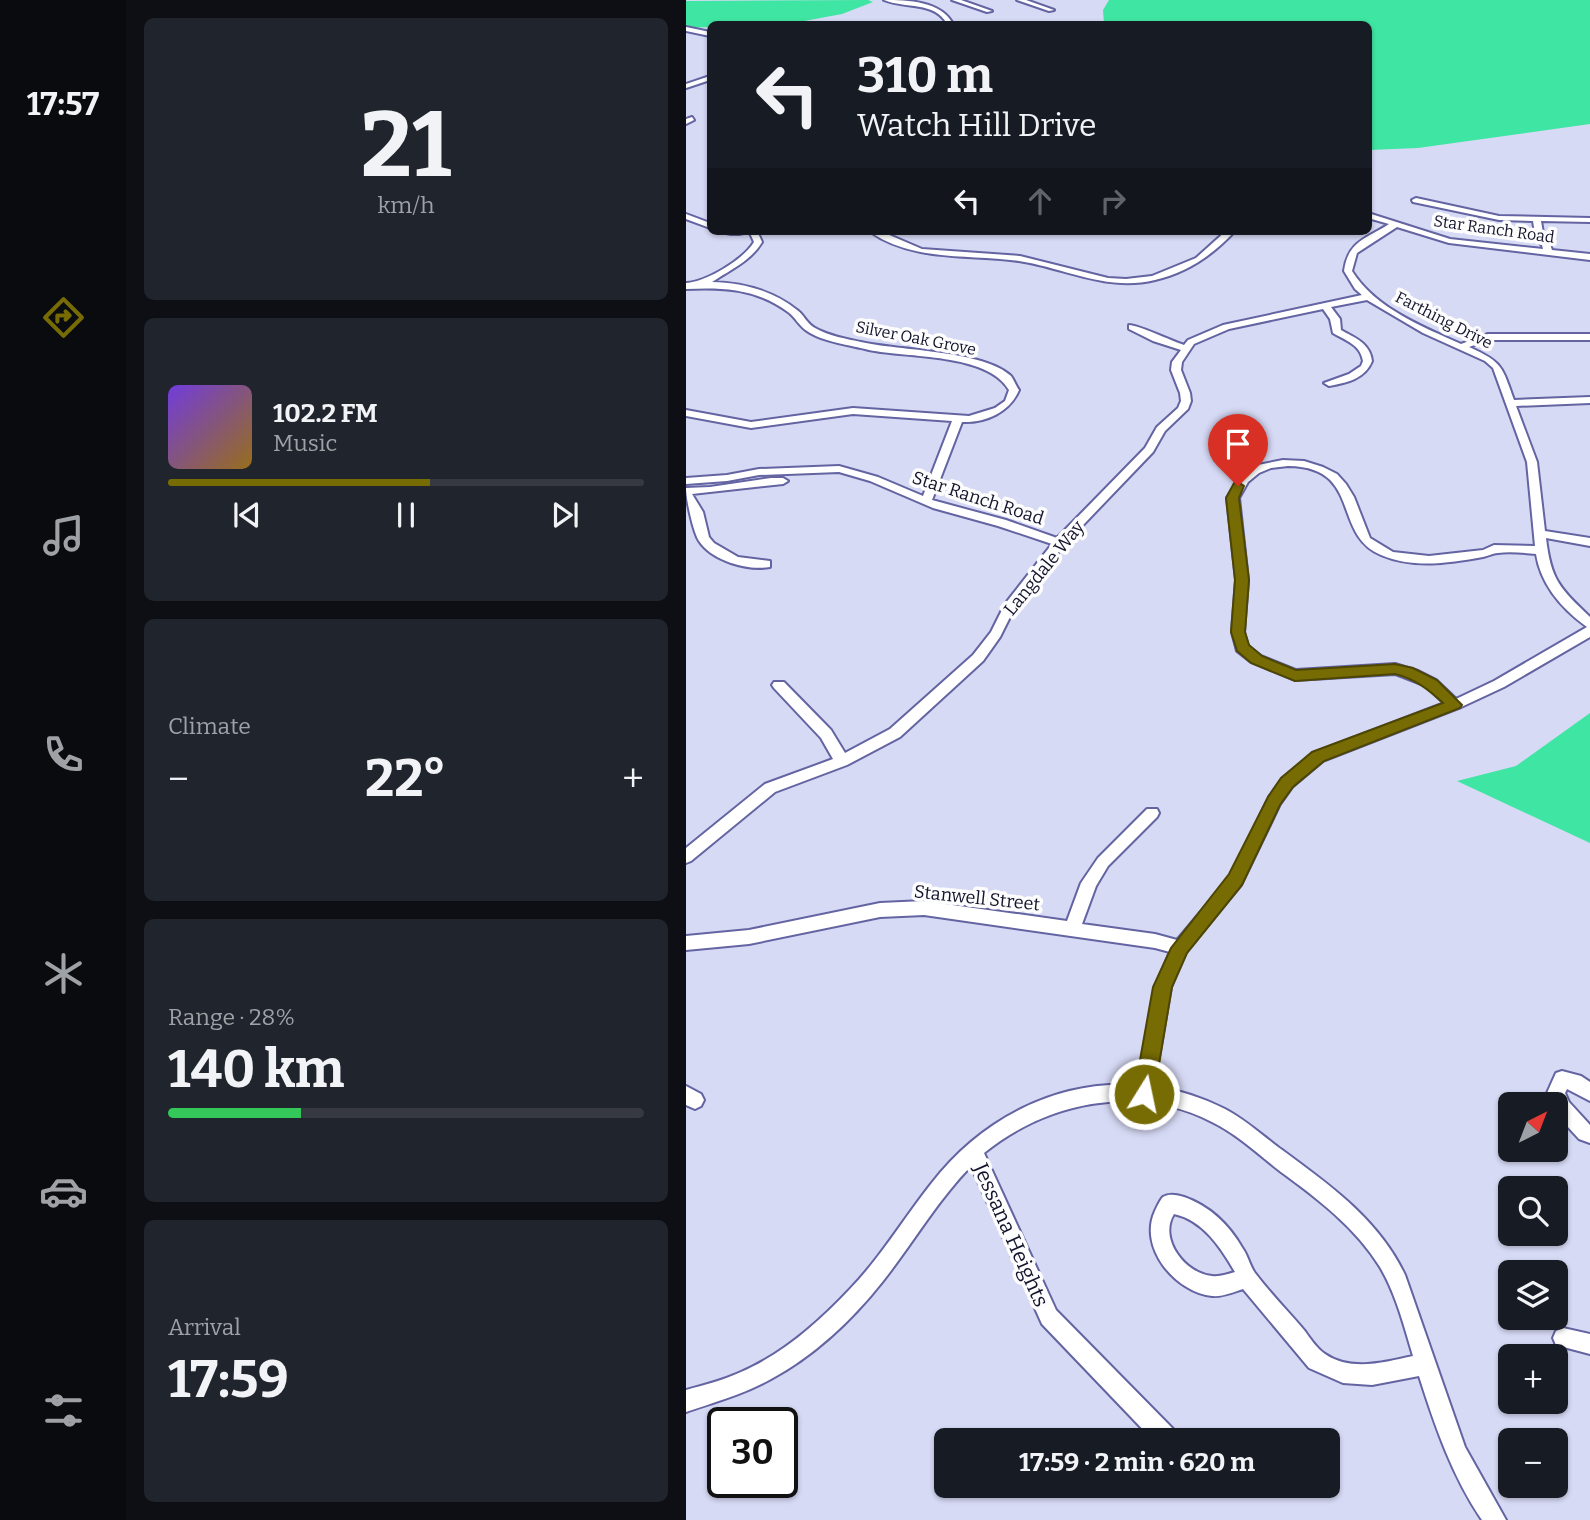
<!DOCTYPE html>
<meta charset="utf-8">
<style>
body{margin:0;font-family:Bitter,serif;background:#20242c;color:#f1f3f6;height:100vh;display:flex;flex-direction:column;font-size:26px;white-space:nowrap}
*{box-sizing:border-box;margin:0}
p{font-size:23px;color:#9ea1a6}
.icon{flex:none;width:38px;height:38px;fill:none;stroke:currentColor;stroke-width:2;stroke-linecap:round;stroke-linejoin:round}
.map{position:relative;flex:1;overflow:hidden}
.drawer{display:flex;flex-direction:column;gap:18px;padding:18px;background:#0d0f14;width:560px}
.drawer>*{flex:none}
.hud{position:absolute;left:21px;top:21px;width:665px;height:214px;border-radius:10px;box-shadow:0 2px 5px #0004;background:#171b24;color:#f1f3f6;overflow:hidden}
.needle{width:46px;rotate:42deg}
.fabs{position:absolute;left:812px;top:1092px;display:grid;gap:14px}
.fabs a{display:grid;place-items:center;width:70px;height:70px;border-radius:10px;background:#171b24;box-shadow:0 2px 5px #0004;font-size:35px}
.speed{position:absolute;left:21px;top:1407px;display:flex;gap:14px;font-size:35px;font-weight:700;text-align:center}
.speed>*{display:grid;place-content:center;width:91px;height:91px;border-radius:50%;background:#171b24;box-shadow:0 2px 5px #0004;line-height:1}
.speed .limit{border:4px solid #111;border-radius:10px;background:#fff;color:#111}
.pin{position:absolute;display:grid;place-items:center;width:60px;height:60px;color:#fff;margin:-72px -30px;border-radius:50% 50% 50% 0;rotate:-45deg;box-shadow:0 0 7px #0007}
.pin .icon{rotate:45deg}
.me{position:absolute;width:77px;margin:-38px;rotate:10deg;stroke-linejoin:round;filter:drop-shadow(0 0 5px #0008)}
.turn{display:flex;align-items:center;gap:24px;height:147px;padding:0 35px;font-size:32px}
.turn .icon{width:91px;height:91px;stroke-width:2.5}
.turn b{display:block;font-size:49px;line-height:60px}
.lanes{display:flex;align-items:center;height:66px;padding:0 35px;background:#0003;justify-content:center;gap:35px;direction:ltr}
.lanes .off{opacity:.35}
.big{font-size:52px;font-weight:700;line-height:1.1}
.drawer .card{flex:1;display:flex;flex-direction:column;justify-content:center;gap:10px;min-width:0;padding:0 24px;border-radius:10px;background:#20242c}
.drawer .dial{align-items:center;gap:0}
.dial b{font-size:91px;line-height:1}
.song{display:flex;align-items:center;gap:21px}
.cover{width:84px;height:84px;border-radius:10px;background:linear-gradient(135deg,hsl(260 70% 55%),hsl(40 70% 35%))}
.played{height:7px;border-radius:4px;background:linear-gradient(90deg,#776b04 55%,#363941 55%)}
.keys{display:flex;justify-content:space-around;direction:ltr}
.heat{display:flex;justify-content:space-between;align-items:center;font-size:38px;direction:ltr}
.charge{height:10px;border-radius:5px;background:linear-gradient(90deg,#34c759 28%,#363941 0)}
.trip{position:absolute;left:248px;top:1428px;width:406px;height:70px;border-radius:10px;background:#171b24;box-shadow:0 2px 5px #0004;font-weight:700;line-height:70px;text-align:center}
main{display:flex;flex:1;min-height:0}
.dock{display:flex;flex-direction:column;width:126px;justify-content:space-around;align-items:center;background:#090b0e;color:#9ea1a6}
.dock .icon{width:49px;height:49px}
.dock .selected{color:#776b04}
.dock b{font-size:32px;color:#f1f3f6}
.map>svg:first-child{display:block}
.green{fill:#3fe5a2}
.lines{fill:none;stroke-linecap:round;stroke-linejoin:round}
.minor-casing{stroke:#6364a1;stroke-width:4}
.minor{fill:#fff;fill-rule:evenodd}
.route{fill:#776b04;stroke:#4d4603;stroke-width:2}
.labels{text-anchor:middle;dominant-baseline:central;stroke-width:7;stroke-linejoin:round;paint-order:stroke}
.far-street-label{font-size:16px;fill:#13132c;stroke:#fdfdfd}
.street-label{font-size:18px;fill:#13132c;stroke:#fdfdfd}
.near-street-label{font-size:21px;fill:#13132c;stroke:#fdfdfd}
</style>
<main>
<nav class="dock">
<b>17:57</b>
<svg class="icon selected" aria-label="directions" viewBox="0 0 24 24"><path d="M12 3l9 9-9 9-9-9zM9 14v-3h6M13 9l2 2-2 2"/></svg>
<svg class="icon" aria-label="music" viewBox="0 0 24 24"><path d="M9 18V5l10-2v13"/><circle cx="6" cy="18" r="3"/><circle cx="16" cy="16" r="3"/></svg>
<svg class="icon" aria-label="phone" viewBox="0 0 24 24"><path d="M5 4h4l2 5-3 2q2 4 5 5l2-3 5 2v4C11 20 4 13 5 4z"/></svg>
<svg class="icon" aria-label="climate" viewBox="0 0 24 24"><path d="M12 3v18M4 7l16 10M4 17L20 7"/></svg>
<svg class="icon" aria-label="car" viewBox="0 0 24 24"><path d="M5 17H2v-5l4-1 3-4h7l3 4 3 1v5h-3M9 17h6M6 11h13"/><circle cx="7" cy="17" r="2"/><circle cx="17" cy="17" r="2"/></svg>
<svg class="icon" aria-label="filters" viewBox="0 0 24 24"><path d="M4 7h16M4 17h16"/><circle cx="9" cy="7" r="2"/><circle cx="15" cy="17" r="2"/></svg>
</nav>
<section class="drawer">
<div class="card dial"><b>21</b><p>km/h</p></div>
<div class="card">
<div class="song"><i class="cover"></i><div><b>102.2 FM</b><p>Music</p></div></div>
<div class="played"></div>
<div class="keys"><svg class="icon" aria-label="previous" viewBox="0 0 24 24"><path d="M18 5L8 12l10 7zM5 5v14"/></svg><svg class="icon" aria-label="pause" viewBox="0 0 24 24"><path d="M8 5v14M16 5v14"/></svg><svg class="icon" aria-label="next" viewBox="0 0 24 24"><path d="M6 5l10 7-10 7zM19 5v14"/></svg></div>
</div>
<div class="card"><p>Climate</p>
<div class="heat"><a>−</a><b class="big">22°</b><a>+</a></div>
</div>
<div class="card"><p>Range · 28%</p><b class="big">140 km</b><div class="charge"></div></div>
<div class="card"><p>Arrival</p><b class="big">17:59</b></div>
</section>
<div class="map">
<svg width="904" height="1520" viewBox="0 0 904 1520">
<rect width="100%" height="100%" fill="#d7daf5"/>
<g class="green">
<polygon points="182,0 187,2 156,14 113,22 72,24 49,21 24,24 24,27 0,28 0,1"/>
<polygon points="423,0 904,0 904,124 732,148 683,150 682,24 418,24 417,10"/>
<polygon points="904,713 904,843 771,781 830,766"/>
</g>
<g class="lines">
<g class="minor-casing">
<g id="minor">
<path d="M198 0C222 0 255 1 267 24H261C249 1 219 9 198 0Z"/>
<polygon points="266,0 275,0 306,11 301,12"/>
<polygon points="331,0 340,0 368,10 363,11"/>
<polygon points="0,27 24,32 24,36 0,31"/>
<polygon points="24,76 24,80 0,88 0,84"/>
<polygon points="6,117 8,120 0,124 0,119"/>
<path d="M730 198 813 216 904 218V222L855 221 858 239 864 244 866 250 904 254V260L763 243 711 227 671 253 666 271C689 308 737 327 775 344L802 334H904V340H803L783 347C817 362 816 367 828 400L904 397V403L830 406 851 462 859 531 904 538V546L860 538C865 581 874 588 904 617V637L818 687 773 708 637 761 606 787 594 804 555 885 500 952 485 987 468 1086C493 1090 517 1098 539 1109 558 1119 575 1134 592 1147 641 1183 692 1218 719 1275L779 1447 820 1520H796C766 1476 749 1426 733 1376L686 1385 657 1383 623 1368 557 1289C548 1292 537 1297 526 1296 489 1292 452 1247 469 1211 471 1207 474 1200 477 1197 483 1193 492 1195 498 1197 524 1206 544 1226 557 1249 562 1256 564 1266 569 1273 584 1293 602 1311 618 1330 624 1338 631 1349 639 1354 665 1372 699 1362 727 1356 718 1326 710 1294 694 1267 669 1227 632 1199 595 1172 573 1155 551 1134 526 1122 451 1083 361 1102 298 1153L370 1310 490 1432 493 1440H467L356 1324 285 1166C251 1201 227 1243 197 1281 167 1319 128 1356 85 1379 58 1394 29 1402 0 1412V1390C18 1385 38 1380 55 1372 97 1354 133 1322 164 1289 195 1257 218 1218 245 1184 294 1120 369 1080 451 1085L469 987 484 952 469 948 238 915 194 917 63 944 0 950V936L63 930 194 903 238 901 381 921 395 883 412 858 461 809H471L473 813 471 817 422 866 410 886 396 924 469 934 491 940 545 876 583 797 596 779 627 753 758 703 740 686 709 674 609 680 565 662 551 651 546 632 550 580 541 498 545 491 555 477 572 465 597 460 618 461 637 467 651 474 660 484 668 497 684 538 707 552 743 556 797 550 808 545 849 546 841 462 807 368 799 361 737 333 681 300 645 307 654 319 655 330C669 338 684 343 686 361 679 379 660 383 643 386L638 383 663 374 675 366 677 361C674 344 660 341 647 333L644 319 637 309 543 329 508 344 496 362 495 370 504 393 505 401 502 409 479 431 467 452 377 546 328 609 314 637 297 661 214 737 161 765 89 792 5 861 0 863V848L79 784 147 759 135 738 88 688 86 685 88 682H98L145 730 159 753 204 729 287 655 305 632 319 604 366 544 312 526 247 508 184 481 153 472 73 475 41 481 0 484V478L41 475 73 469 153 466 192 477 237 496 266 421 167 414 65 428 0 416V410L65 422 167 408 283 416 309 408 319 401 323 390C302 353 221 358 183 350 164 345 137 342 121 331 113 326 110 318 102 312 71 289 38 287 0 289V283C20 282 57 260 68 242L63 231H71L76 242C65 261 44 270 26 282 57 283 86 290 111 310 118 315 121 324 129 328 143 336 161 339 175 342 214 351 297 350 325 376 328 380 330 386 333 390 324 412 300 423 276 422L246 500 320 520 371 538 459 448 471 427 492 408 495 401 494 393 485 370 486 362 495 350 467 341 443 329V325C452 325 486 341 498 345L502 340 537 325 676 295 669 289 658 271C662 241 680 239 703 224L682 218V213L764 239 857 249 856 245 850 240 847 221 813 220 727 202 726 200ZM602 466C677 467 645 534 695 555 728 569 763 563 797 557 802 556 807 553 812 553 824 551 838 553 850 554 855 585 876 609 901 627L808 681 770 699 750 680 732 671 709 664 610 670 575 656 562 646 558 632 562 580 553 498 562 482 573 473 585 468ZM488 1214C517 1220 535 1248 549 1272 541 1274 534 1277 526 1276 500 1274 472 1239 488 1214Z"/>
<polygon points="0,214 24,223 24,228 0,219"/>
<path d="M36 231H62C56 235 42 235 36 231Z"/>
<path d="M183 231H194L236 249 334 256 422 278 440 279 466 276 510 258 540 231H549C527 255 500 273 469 280 421 292 379 268 333 261 282 254 226 262 183 231Z"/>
<path d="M85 478H97L102 481 97 484 6 494 17 512 23 537 28 543 52 557 84 561V567C62 571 26 561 13 541 7 532 0 498 0 488L24 487Z"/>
<polygon points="876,1071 895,1076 904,1082 904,1101 881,1089 879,1093 883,1102 904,1125 904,1143 893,1139 870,1114 870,1104 866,1104 861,1093 870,1073"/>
<polygon points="0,1086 15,1094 18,1100 15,1106 9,1109 0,1105"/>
<polygon points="877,1328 904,1334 904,1354 870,1345 867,1338 870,1331"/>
</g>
</g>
<use href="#minor" class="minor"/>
</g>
<path class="route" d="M552 482 558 486 553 498 563 580 559 632 563 645 576 656 610 670 709 664 727 668 751 680 776 705 774 708 638 761 607 787 594 805 556 885 501 953 486 987 468 1094 465 1101 458 1104 451 1101 448 1094 467 987 485 948 543 874 582 797 595 778 626 752 757 703C742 689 729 679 709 674L609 681 565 663 551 651 545 632 549 580 540 498 548 483Z"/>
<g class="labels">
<g class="far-street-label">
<text transform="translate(808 229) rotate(8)">Star Ranch Road</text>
<text transform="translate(758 320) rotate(27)">Farthing Drive</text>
<text transform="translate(230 338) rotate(11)">Silver Oak Grove</text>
</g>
<g class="street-label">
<text transform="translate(292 498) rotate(18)">Star Ranch Road</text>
<text transform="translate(358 568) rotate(-51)">Langdale Way</text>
<text transform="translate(291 898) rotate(6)">Stanwell Street</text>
</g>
<g class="near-street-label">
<text transform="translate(325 1235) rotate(66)">Jessana Heights</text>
</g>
</g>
</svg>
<div class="fabs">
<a><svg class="needle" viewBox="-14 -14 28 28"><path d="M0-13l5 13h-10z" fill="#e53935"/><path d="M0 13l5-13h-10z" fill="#9ea1a6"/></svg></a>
<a><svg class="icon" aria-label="search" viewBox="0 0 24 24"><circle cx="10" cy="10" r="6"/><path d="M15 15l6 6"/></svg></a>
<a><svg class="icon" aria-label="layers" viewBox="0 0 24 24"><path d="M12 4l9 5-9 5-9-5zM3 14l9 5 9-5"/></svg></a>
<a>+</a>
<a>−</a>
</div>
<div class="speed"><div class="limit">30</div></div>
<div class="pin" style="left:552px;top:486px;background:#d93025"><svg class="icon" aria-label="arrive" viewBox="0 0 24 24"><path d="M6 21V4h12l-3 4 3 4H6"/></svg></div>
<svg class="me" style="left:458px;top:1094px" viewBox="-20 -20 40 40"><circle r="17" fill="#776b04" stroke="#fff" stroke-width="3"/><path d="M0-11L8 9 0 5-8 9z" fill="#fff"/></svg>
<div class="trip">17:59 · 2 min · 620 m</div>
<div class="hud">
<div class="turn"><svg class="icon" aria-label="left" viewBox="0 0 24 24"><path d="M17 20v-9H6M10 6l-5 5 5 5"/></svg><div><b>310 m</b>Watch Hill Drive</div></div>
<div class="lanes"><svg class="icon" aria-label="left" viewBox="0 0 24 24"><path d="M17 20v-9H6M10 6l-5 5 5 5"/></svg><svg class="icon off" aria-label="ahead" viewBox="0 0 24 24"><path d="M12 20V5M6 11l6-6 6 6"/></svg><svg class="icon off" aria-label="right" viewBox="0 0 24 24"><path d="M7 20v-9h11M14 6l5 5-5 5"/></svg></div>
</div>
</div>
</main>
